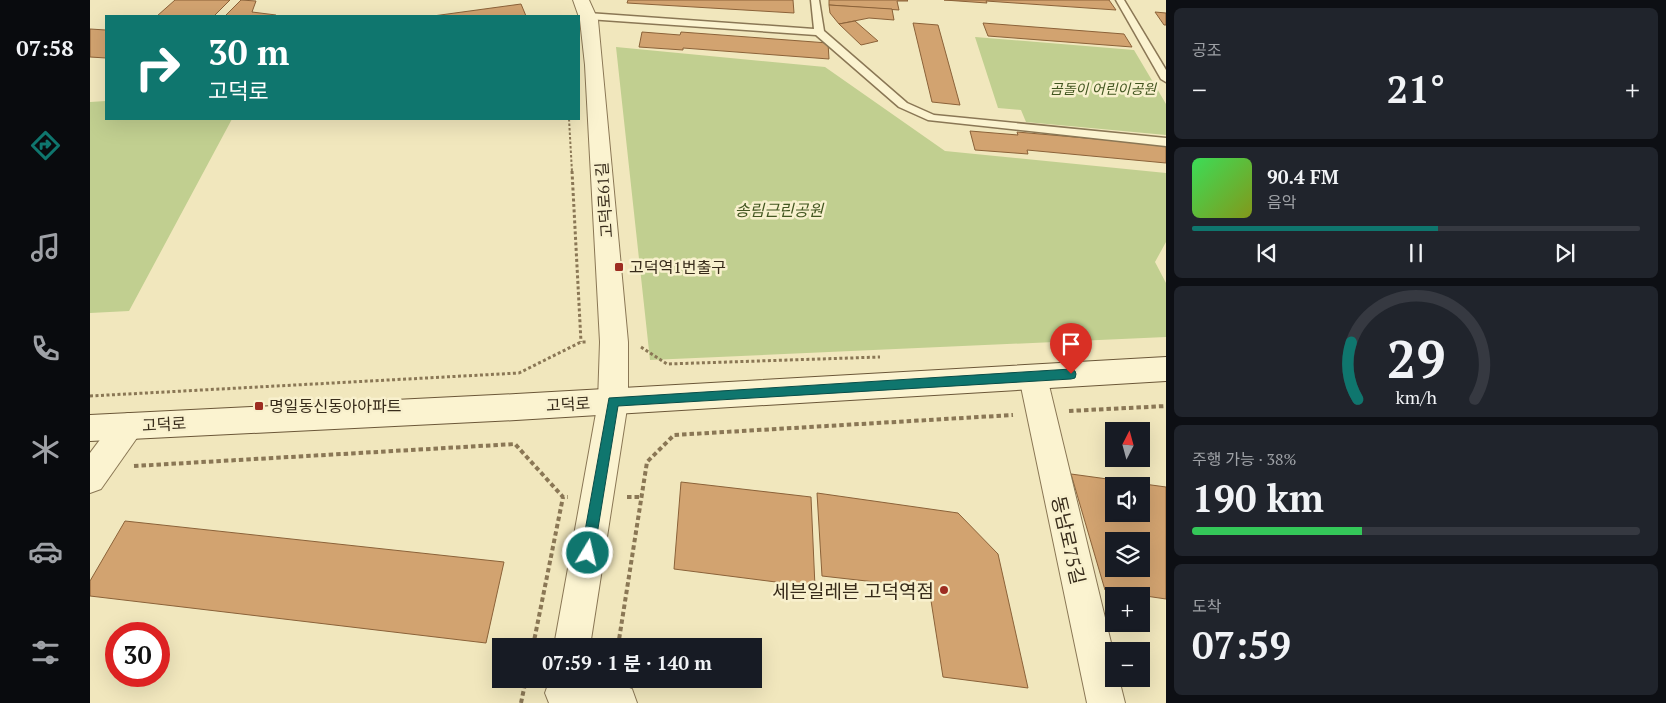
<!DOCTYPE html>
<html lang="ko">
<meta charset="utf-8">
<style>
body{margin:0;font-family:"PT Serif","Noto Sans KR",serif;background:#20242c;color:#f1f3f6;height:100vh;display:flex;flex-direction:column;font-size:19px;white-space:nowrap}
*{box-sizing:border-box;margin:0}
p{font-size:16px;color:#9ea1a6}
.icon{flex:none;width:28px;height:28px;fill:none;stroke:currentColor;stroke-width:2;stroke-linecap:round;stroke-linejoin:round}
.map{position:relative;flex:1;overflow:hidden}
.details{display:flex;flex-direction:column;gap:8px;padding:8px;background:#0d0f14;width:500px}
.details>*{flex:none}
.guide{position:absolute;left:15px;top:15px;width:475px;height:105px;border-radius:0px;box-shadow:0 5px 20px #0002;background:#0f766e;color:#fff;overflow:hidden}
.needle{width:32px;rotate:6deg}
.fabs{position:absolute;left:1015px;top:422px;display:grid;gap:10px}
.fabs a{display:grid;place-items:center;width:45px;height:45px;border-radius:0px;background:#171b24;box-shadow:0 5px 20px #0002;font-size:25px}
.speed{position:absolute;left:15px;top:622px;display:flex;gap:10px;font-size:25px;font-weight:700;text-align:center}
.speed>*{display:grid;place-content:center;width:65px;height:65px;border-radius:50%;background:#171b24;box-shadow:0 5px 20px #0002;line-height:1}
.speed .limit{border:8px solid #d22;background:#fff;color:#111}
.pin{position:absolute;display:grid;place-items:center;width:42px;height:42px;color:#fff;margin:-51px -21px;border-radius:50% 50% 50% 0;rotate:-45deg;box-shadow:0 0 5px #0007}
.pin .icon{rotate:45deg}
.me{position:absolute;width:55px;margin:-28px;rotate:9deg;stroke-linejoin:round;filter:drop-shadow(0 0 4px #0008)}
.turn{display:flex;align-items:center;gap:18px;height:105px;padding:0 20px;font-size:22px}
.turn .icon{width:65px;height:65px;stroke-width:2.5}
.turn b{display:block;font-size:35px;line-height:42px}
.big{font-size:38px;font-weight:700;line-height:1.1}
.details .tile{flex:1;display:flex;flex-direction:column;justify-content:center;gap:8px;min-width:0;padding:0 18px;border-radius:8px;background:#20242c}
.details .dial{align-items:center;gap:0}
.dial svg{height:130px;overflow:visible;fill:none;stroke:#363941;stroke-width:7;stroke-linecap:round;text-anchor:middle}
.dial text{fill:#f1f3f6;stroke:none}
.song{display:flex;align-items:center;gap:15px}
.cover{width:60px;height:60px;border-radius:8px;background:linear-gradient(135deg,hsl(130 70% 55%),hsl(70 70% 35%))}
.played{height:5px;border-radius:2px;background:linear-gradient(90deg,#0f766e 55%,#363941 55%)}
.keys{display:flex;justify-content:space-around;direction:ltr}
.heat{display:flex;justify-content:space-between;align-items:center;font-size:28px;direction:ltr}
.charge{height:8px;border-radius:4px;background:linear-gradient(90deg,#34c759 38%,#363941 0)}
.trip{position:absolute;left:402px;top:638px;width:270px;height:50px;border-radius:0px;background:#171b24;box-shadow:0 5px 20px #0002;font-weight:700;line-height:50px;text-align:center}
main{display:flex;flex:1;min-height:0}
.menu{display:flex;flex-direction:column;width:90px;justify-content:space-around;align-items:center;background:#090b0e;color:#9ea1a6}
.menu .icon{width:35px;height:35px}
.menu .current{color:#0f766e}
.menu b{font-size:22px;color:#f1f3f6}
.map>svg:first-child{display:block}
.green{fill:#c1cf90}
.building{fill:#d2a370;stroke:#8b6239;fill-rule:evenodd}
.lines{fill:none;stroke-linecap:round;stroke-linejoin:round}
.lane-casing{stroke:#8a7755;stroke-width:3}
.street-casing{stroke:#8a7755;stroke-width:2}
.secondary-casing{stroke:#6b5738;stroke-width:2}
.path-far2{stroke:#8a7755;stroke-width:2;stroke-dasharray:2.5 2;stroke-linecap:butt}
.path-far1{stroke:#8a7755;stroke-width:3;stroke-dasharray:3 2.5;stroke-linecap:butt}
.path{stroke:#8a7755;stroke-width:4;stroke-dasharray:4.5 3;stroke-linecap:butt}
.lane{fill:#fbf3d0;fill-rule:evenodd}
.street{fill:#fbf3d0;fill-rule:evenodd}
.secondary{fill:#fbf3d0;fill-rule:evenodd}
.route{fill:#0f766e;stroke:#0a4d48}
.poi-dot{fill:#9d2d21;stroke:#f8f0cd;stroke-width:2}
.labels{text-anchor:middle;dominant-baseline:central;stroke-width:5;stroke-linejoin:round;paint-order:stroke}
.far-park-label{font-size:14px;font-style:italic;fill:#425620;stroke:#f8f0cd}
.street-label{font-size:16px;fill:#382c1b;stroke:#f8f0cd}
.park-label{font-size:16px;font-style:italic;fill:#425620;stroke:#f8f0cd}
.poi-label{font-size:16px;fill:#382c1b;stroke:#f8f0cd;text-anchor:start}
.near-street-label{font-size:19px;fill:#382c1b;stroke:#f8f0cd}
.near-poi-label{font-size:19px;fill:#382c1b;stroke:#f8f0cd;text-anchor:end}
</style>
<main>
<nav class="menu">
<b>07:58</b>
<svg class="icon current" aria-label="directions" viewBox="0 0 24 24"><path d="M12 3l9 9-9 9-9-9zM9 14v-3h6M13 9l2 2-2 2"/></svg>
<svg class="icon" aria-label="music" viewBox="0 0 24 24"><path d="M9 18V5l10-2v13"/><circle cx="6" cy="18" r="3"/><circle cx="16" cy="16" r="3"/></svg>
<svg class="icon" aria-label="phone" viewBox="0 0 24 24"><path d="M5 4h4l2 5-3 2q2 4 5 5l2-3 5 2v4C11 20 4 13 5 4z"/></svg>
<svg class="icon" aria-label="climate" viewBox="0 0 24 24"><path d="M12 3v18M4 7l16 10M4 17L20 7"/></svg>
<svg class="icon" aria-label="car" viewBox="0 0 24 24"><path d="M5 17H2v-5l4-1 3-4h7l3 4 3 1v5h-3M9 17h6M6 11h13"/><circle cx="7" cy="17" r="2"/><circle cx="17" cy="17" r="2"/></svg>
<svg class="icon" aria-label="filters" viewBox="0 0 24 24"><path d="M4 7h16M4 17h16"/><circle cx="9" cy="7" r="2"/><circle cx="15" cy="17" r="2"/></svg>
</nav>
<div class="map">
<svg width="1076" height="703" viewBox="0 0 1076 703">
<rect width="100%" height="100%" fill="#f1e7bd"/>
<g class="green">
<polygon points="885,37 1044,50 1076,104 1076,135 936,122 931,110 908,108"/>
<polygon points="526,47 735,67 855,151 1076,173 1076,242 1065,262 1076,283 1076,337 560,360"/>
<polygon points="16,101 16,119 142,119 39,311 0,313 0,102"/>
</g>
<g class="building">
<polygon points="85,0 140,0 124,16 67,16"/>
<polygon points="151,0 166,1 162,12 186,15 186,16 135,16"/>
<polygon points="538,0 703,0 704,13 537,3"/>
<polygon points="739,0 817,0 818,1 807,1 809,10 739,5"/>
<polygon points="854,0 1019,0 1026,10 896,1 897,3"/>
<polygon points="431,4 436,16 343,16"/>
<polygon points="739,5 802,9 804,20 779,18 749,24 740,13"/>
<polygon points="1065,12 1076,13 1076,25 1074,25"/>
<polygon points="765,21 788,41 771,45 749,24"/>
<polygon points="823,23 848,25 870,105 842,102"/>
<polygon points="893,23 1034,34 1042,47 898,36"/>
<polygon points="0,29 16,30 16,58 0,57"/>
<polygon points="552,32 590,35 591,32 738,43 739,59 593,48 593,50 549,47"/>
<polygon points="880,131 928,135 927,132 1076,145 1076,163 937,150 938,154 885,150"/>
<path d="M981 474 1076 487V599L1015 590ZM1024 486H1051V514H1024ZM1024 541H1051V569H1024Z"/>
<polygon points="591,482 721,497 725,587 584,569"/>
<polygon points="727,493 868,513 908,554 938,688 853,677 839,588 732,576"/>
<polygon points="35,521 414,562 396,643 0,596 0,581"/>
</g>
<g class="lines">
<g class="lane-casing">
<g id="lane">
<polygon points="721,0 729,0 734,31 817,103 844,115 1076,138 1076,146 838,120 809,107 726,35 498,19 493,16 498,13 724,29"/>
<polygon points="1026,0 1034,0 1076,70 1076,82 1071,79"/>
</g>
</g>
<g class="street-casing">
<g id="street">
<polygon points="483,0 499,0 508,20 538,342 538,402 500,646 464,646 508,402 510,342 495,65 490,20"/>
<polygon points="943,365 953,368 957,377 1024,655 1024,679 1029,679 1035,703 997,703 929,377 933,368"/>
<polygon points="38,413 49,417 53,426 49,435 11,489 0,493 0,453 27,417"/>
<path d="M460 679C486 674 518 679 542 689L547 703H459L455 693Z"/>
</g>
</g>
<g class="secondary-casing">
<polygon id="secondary" points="1076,357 1076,381 426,420 0,441 0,415 426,394"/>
</g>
<polyline class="path-far2" points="479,119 482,172"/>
<g class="path-far1">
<polyline points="482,171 491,342"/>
<polyline points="551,347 577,364 790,357"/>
<polyline points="0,396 429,373 491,342 497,342"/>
</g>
<g class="path">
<polyline points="979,411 1076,406"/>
<polyline points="44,466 425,444 473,497 478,497"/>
<polyline points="537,497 551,497"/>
<polyline points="443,646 473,497"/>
<polyline points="528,646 557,462 584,435 923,415"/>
<polyline points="431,703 436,679"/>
</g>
<use href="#lane" class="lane"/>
<use href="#street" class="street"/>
<use href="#secondary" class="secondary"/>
</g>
<polygon class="route" points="981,369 985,371 986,374 985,378 981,379 528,406 504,553 502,558 498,560 493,558 491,553 519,398"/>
<g class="poi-dot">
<rect x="524" y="262" width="10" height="10" rx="2.5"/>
<rect x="164" y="401" width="10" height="10" rx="2.5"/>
<circle cx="854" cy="590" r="5"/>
</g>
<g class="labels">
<g class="far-park-label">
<text x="1013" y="88">곰돌이 어린이공원</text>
</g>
<g class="street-label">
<text transform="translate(514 200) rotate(-94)">고덕로61길</text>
<text transform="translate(478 404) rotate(-3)">고덕로</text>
<text transform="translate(74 424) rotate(-3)">고덕로</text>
</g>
<g class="park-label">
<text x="689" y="210">송림근린공원</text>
</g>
<g class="poi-label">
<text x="539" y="267">고덕역1번출구</text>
<text x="179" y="406">명일동신동아아파트</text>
</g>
<g class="near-street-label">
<text transform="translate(979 540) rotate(77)">동남로75길</text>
</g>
<g class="near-poi-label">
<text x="844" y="590">세븐일레븐 고덕역점</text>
</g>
</g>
</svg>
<div class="fabs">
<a><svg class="needle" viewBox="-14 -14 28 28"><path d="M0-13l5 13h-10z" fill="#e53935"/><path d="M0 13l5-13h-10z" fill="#9ea1a6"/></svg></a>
<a><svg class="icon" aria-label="sound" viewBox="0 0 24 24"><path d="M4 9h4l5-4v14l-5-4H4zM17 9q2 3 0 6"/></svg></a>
<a><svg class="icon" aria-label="layers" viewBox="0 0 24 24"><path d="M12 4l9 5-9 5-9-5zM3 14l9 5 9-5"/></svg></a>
<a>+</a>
<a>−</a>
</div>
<div class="speed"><div class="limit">30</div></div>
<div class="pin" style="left:981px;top:374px;background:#d93025"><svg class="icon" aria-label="arrive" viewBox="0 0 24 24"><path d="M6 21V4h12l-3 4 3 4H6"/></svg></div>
<svg class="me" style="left:498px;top:553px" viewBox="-20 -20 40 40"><circle r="17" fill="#0f766e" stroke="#fff" stroke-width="3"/><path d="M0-11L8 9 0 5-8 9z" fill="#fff"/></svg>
<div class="trip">07:59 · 1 분 · 140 m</div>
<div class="guide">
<div class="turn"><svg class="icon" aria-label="right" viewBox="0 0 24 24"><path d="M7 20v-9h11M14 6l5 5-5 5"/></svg><div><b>30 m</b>고덕로</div></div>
</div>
</div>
<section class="details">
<div class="tile"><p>공조</p>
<div class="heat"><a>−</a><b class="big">21°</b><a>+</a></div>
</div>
<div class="tile">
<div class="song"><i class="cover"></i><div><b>90.4 FM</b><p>음악</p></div></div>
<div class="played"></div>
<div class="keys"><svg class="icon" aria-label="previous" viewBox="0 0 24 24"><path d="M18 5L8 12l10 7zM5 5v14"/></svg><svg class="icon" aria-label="pause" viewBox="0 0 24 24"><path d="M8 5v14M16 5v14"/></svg><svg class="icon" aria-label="next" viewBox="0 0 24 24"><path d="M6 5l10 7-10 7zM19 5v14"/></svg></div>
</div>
<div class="tile dial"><svg viewBox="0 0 100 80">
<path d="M14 69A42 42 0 1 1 86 69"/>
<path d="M14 69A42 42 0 0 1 10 34" stroke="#0f766e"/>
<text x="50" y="56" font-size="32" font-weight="700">29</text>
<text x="50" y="72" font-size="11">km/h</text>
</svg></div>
<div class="tile"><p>주행 가능 · 38%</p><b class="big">190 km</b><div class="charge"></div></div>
<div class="tile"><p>도착</p><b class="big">07:59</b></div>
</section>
</main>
